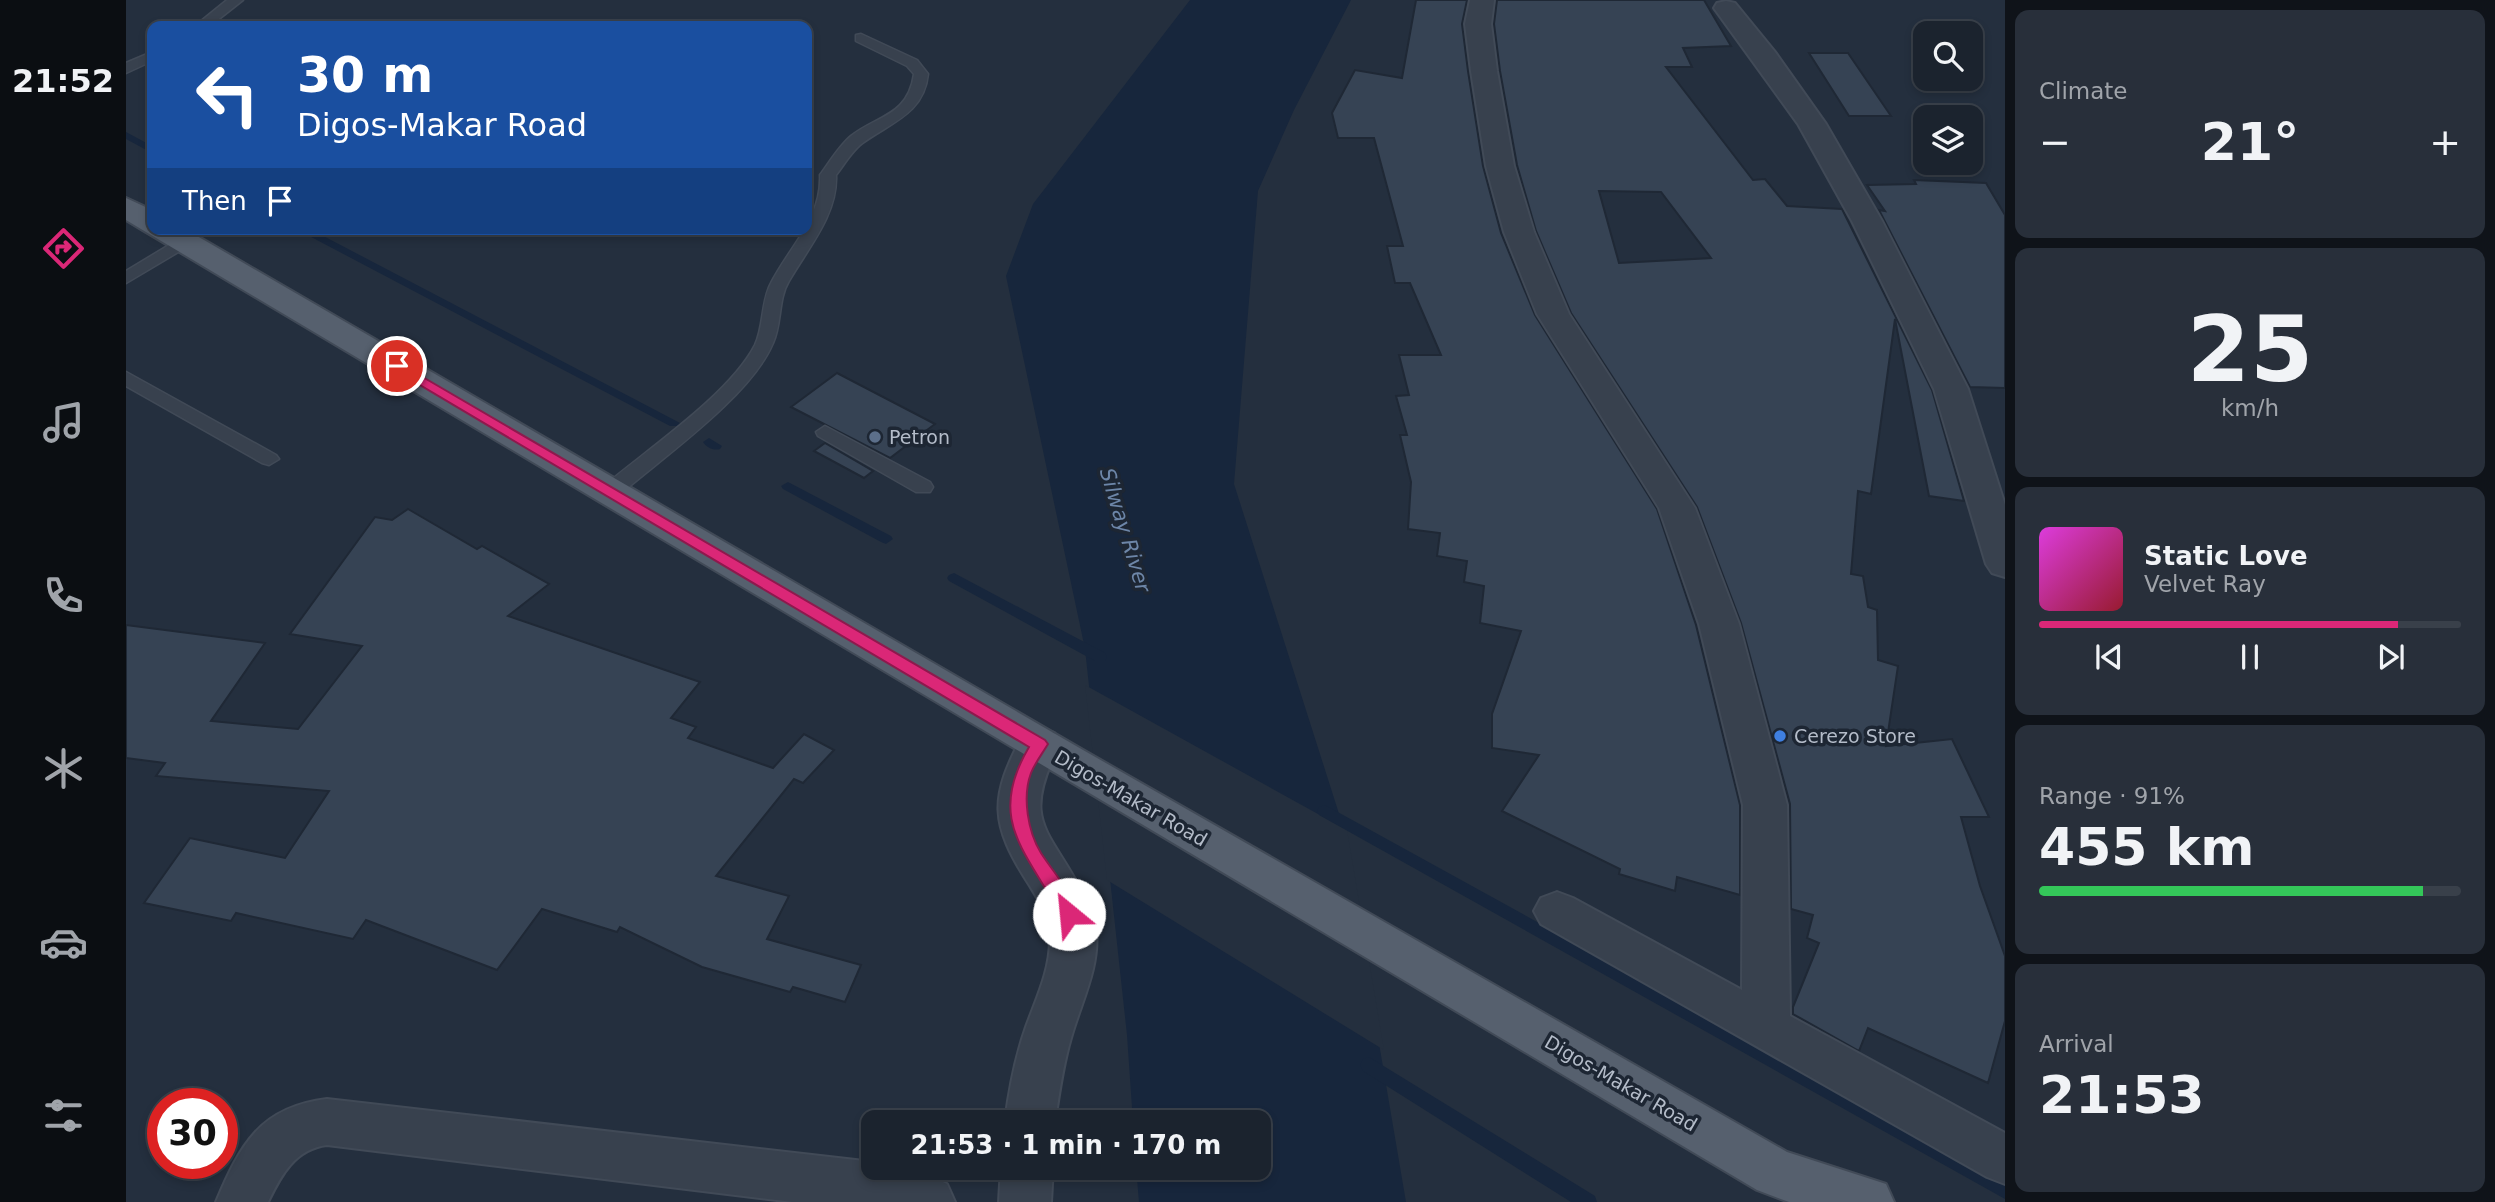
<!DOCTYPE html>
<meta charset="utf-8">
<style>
body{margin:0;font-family:"DejaVu Sans",sans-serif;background:#282f3a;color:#f1f3f6;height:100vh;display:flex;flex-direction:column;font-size:26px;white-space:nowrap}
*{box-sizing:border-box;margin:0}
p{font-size:23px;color:#a0a4aa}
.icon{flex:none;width:38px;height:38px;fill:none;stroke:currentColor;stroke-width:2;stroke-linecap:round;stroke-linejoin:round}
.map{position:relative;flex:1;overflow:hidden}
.sheet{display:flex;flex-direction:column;gap:10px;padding:10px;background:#0f1319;width:490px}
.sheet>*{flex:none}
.banner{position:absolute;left:21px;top:21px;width:665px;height:214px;border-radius:14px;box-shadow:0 4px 10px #0003,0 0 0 2px #39404a;background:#1a4fa0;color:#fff;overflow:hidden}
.tools{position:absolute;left:1787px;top:21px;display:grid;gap:14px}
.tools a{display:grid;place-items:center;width:70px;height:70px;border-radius:14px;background:#1b232e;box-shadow:0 4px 10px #0003,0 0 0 2px #39404a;font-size:35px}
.speed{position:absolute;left:21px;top:1088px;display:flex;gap:14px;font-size:35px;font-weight:700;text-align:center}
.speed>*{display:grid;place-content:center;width:91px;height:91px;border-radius:50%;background:#1b232e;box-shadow:0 4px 10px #0003,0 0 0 2px #39404a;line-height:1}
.speed .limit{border:10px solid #d22;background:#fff;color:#111}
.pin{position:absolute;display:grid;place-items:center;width:60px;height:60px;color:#fff;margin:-30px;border:4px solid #fff;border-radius:50%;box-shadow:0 2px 7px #0007}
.me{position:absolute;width:77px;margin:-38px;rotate:332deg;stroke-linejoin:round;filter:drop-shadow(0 0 5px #0008)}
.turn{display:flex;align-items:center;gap:24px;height:147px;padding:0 35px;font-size:32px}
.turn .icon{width:91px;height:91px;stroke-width:2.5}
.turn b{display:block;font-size:49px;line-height:60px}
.then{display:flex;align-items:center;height:66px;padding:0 35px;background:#0003;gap:14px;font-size:26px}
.big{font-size:52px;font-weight:700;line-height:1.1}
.sheet .widget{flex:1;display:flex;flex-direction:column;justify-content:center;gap:10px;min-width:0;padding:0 24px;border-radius:14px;background:#282f3a}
.sheet .dial{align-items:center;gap:0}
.dial b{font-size:91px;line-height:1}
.song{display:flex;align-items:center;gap:21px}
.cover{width:84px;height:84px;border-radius:10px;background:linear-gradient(135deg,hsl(300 70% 55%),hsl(350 70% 35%))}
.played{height:7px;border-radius:4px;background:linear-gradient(90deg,#db2777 85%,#39404a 85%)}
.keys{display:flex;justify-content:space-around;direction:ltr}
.heat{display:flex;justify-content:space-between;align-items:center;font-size:38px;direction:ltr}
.charge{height:10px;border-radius:5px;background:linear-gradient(90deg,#34c759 91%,#39404a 0)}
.trip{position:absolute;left:735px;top:1110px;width:410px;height:70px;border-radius:14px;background:#1b232e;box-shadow:0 4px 10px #0003,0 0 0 2px #39404a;font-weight:700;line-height:70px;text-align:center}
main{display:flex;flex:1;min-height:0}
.menu{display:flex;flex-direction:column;width:126px;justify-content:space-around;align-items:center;background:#0b0e12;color:#a0a4aa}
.menu .icon{width:49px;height:49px}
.menu .on{color:#db2777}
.menu b{font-size:32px;color:#f1f3f6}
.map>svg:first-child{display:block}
.water{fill:#17263c}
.pier{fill:#242f3e}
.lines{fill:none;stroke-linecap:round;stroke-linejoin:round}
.stream{fill:#17263c;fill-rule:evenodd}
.building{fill:#364354;stroke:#1f2835;stroke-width:2;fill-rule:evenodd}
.service-casing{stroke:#414a57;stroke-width:3}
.minor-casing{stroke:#414a57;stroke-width:4}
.primary-casing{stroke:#414a57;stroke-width:4}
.service{fill:#38414e;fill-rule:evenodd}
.minor{fill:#38414e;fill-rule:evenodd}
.primary{fill:#56606e;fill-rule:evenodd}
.route{fill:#db2777;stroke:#8e194d;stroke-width:2}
.service-dot{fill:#5c6f8a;stroke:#1d2633;stroke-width:2.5}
.shop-dot{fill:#3f7fe0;stroke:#1d2633;stroke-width:2.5}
.labels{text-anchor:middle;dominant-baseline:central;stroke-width:7;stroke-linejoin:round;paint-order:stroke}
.poi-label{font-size:19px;fill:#b4bcc9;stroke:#1d2633;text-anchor:start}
.street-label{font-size:19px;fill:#b4bcc9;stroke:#1d2633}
.water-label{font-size:21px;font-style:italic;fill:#6d86a8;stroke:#1d2633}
</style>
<main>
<nav class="menu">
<b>21:52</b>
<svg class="icon on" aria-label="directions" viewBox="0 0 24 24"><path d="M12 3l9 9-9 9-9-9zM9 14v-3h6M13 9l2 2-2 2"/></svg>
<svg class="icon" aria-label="music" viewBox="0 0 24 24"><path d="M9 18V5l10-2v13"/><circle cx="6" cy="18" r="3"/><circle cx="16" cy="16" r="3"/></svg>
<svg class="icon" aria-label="phone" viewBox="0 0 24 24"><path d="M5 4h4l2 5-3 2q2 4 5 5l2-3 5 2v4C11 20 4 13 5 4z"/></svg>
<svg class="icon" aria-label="climate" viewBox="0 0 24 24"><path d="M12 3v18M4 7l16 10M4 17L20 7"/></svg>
<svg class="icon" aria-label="car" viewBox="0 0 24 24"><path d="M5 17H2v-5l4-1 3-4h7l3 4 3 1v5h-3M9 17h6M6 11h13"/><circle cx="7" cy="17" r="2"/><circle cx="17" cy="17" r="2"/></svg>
<svg class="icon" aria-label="filters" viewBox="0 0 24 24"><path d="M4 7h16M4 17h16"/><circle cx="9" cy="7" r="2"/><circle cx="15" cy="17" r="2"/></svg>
</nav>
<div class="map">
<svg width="1879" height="1202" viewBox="0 0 1879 1202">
<rect width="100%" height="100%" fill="#242f3e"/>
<polygon class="water" points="1064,0 1225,0 1168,110 1132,191 1108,484 1215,820 1280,1202 1013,1202 1010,1167 1132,1167 1132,1122 1007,1122 1001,1035 959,649 880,276 907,204"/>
<polygon class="pier" points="959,685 1221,830 1258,1050 981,880"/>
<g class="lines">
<g class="stream">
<polygon points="0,132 26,146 26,153 0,139"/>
<polygon points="170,229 184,229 554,423 552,426 544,426"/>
<path d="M583 438 596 446 594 449C588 451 581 448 577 442Z"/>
<polygon points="662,482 765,536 767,539 760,544 755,542 657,489 655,486"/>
<polygon points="828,573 979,653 981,657 979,661 969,661 823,581 821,578 823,575"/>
<polygon points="1199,805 1879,1180 1879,1199 1193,815 1191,811 1193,807"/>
<polygon points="1243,1057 1469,1196 1471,1202 1445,1202 1237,1071 1234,1065 1237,1059"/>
</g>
</g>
<g class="building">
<polygon points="1290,0 1341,0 1336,24 1342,71 1357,166 1375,233 1409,315 1531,509 1570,625 1614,805 1614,895 1551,877 1549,891 1493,874 1494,869 1376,811 1413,755 1366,748 1366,714 1395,631 1354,623 1358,586 1338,582 1341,561 1311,556 1314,533 1282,529 1285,482 1274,435 1281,435 1270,396 1283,395 1273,355 1315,355 1284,283 1269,283 1261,246 1277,246 1248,138 1212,138 1206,113 1229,70 1276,78"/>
<path d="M1371 0H1578L1605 46 1557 48 1566 67H1540L1627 180 1639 179 1661 206 1716 209 1806 390 1838 501 1803 496 1769 319 1745 494 1732 491 1725 574 1737 576 1742 607 1751 610 1752 660 1772 666 1760 746 1826 739 1863 817H1835L1854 886 1879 956V1021L1862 1083 1742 1028 1733 1051 1667 1014V1007L1693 943 1681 938 1687 915 1665 909 1664 804 1615 623 1571 507 1445 313 1410 231 1391 165 1374 71 1368 24ZM1473 191 1535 192 1585 258 1493 263Z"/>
<polygon points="1683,53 1722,53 1765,116 1723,116"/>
<polygon points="1788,180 1860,183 1879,215 1879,388 1844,387 1753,210 1759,211 1741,185 1790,184"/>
<polygon points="711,373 809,424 764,458 665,407"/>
<polygon points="699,443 747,471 738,478 688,451"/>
<polygon points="282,509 351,549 356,546 423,584 382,616 574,682 545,718 570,727 562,738 647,768 678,734 708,750 677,783 668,779 590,876 663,896 641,939 735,965 719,1002 667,987 664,992 576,967 494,927 491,932 416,909 371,970 240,920 227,939 110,913 105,921 18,903 64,838 159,858 203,791 30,776 39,763 0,758 0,625 139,643 85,721 172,729 236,646 164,634 249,517 266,520"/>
</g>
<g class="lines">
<g class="service-casing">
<g id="service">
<polygon points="101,0 117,0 84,26 69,26"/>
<path d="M735 34 791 60 802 74C798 113 766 122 738 142 727 149 718 165 710 175 712 214 682 248 663 281 652 299 656 324 647 343 625 396 537 457 492 496H478L475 491 478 486C522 449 604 394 629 345 638 326 635 301 645 283 664 246 696 218 694 175 703 163 713 146 725 136 752 115 782 116 788 74L781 66 730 41V35Z"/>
<polygon points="26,52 26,61 0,73 0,63"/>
<polygon points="58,236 66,241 64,245 0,283 0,271"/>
<polygon points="0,372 150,455 153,459 143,465 136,463 0,386"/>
<polygon points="699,426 804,482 807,487 804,492 790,492 692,436 690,432"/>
</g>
</g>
<g class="minor-casing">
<g id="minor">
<polygon points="1344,0 1368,0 1365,24 1371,71 1388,166 1408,232 1443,314 1569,508 1613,624 1661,805 1664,1016 1879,1133 1879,1184 1861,1177 1415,924 1408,911 1415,898 1431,892 1447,898 1616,990 1617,805 1573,624 1533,508 1411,314 1378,232 1360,166 1345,71 1339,24"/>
<polygon points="1600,1 1609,3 1649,52 1700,124 1756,221 1842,389 1879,505 1879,577 1866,573 1860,564 1808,389 1726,221 1672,124 1588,8 1591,3"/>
<path d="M913 728 928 733 934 744C893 824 924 828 957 894 963 906 969 917 970 929 974 968 955 1002 945 1038 937 1065 933 1093 929 1122H879C883 1090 889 1058 900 1027 910 999 924 971 924 940 924 918 915 904 904 886 863 823 863 798 898 733Z"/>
<path d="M201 1099 747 1162V1167H784L821 1184 829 1202H667L201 1145C169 1149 155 1175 142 1202H90C114 1145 134 1107 201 1099Z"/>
<polygon points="875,1167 927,1167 925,1202 873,1202"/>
</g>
</g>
<g class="primary-casing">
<polygon id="primary" points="0,198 26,210 26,229 59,229 957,750 1661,1152 1760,1184 1768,1202 1663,1202 1631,1190 15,229 0,220"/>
</g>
<use href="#service" class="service"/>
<use href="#minor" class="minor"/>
<use href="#primary" class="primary"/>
</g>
<path class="route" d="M271 362 919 740 922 744C916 754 909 763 905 773 896 797 902 832 915 853 928 873 944 890 952 914L949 919H936C904 853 858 823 903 747L267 369 265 366Z"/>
<circle class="service-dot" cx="749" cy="437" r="7"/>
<circle class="shop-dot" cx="1654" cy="736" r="7"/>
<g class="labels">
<g class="poi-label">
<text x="763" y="437">Petron</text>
<text x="1668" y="736">Cerezo Store</text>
</g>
<g class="street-label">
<text transform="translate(1005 798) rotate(30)">Digos-Makar Road</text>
<text transform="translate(1495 1083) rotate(30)">Digos-Makar Road</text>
</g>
<g class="water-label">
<text transform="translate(999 530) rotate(73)">Silway River</text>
</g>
</g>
</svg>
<div class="tools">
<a><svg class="icon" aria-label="search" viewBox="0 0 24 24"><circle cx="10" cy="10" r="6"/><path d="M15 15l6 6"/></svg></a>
<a><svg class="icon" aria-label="layers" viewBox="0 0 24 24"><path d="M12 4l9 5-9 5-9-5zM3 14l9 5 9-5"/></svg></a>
</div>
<div class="speed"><div class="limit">30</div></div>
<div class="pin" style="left:271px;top:366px;background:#d93025"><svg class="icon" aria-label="arrive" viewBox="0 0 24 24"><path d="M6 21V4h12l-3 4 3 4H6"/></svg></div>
<svg class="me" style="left:943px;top:914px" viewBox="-20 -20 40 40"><circle r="19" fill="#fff"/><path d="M0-13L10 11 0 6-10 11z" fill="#db2777"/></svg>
<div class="trip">21:53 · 1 min · 170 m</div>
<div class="banner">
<div class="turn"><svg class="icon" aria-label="left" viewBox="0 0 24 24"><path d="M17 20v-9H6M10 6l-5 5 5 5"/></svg><div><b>30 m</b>Digos-Makar Road</div></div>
<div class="then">Then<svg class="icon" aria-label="arrive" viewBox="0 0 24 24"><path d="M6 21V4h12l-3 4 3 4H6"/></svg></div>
</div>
</div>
<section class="sheet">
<div class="widget"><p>Climate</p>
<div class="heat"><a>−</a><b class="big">21°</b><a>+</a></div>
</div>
<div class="widget dial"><b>25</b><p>km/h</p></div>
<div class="widget">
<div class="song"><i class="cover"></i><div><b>Static Love</b><p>Velvet Ray</p></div></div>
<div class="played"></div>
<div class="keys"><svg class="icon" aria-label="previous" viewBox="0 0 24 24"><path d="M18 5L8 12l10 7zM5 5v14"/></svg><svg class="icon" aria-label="pause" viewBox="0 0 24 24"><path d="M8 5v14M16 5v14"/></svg><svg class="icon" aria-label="next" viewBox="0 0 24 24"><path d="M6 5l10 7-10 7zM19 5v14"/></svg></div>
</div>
<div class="widget"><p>Range · 91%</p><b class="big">455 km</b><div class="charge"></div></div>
<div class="widget"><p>Arrival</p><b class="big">21:53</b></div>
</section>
</main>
